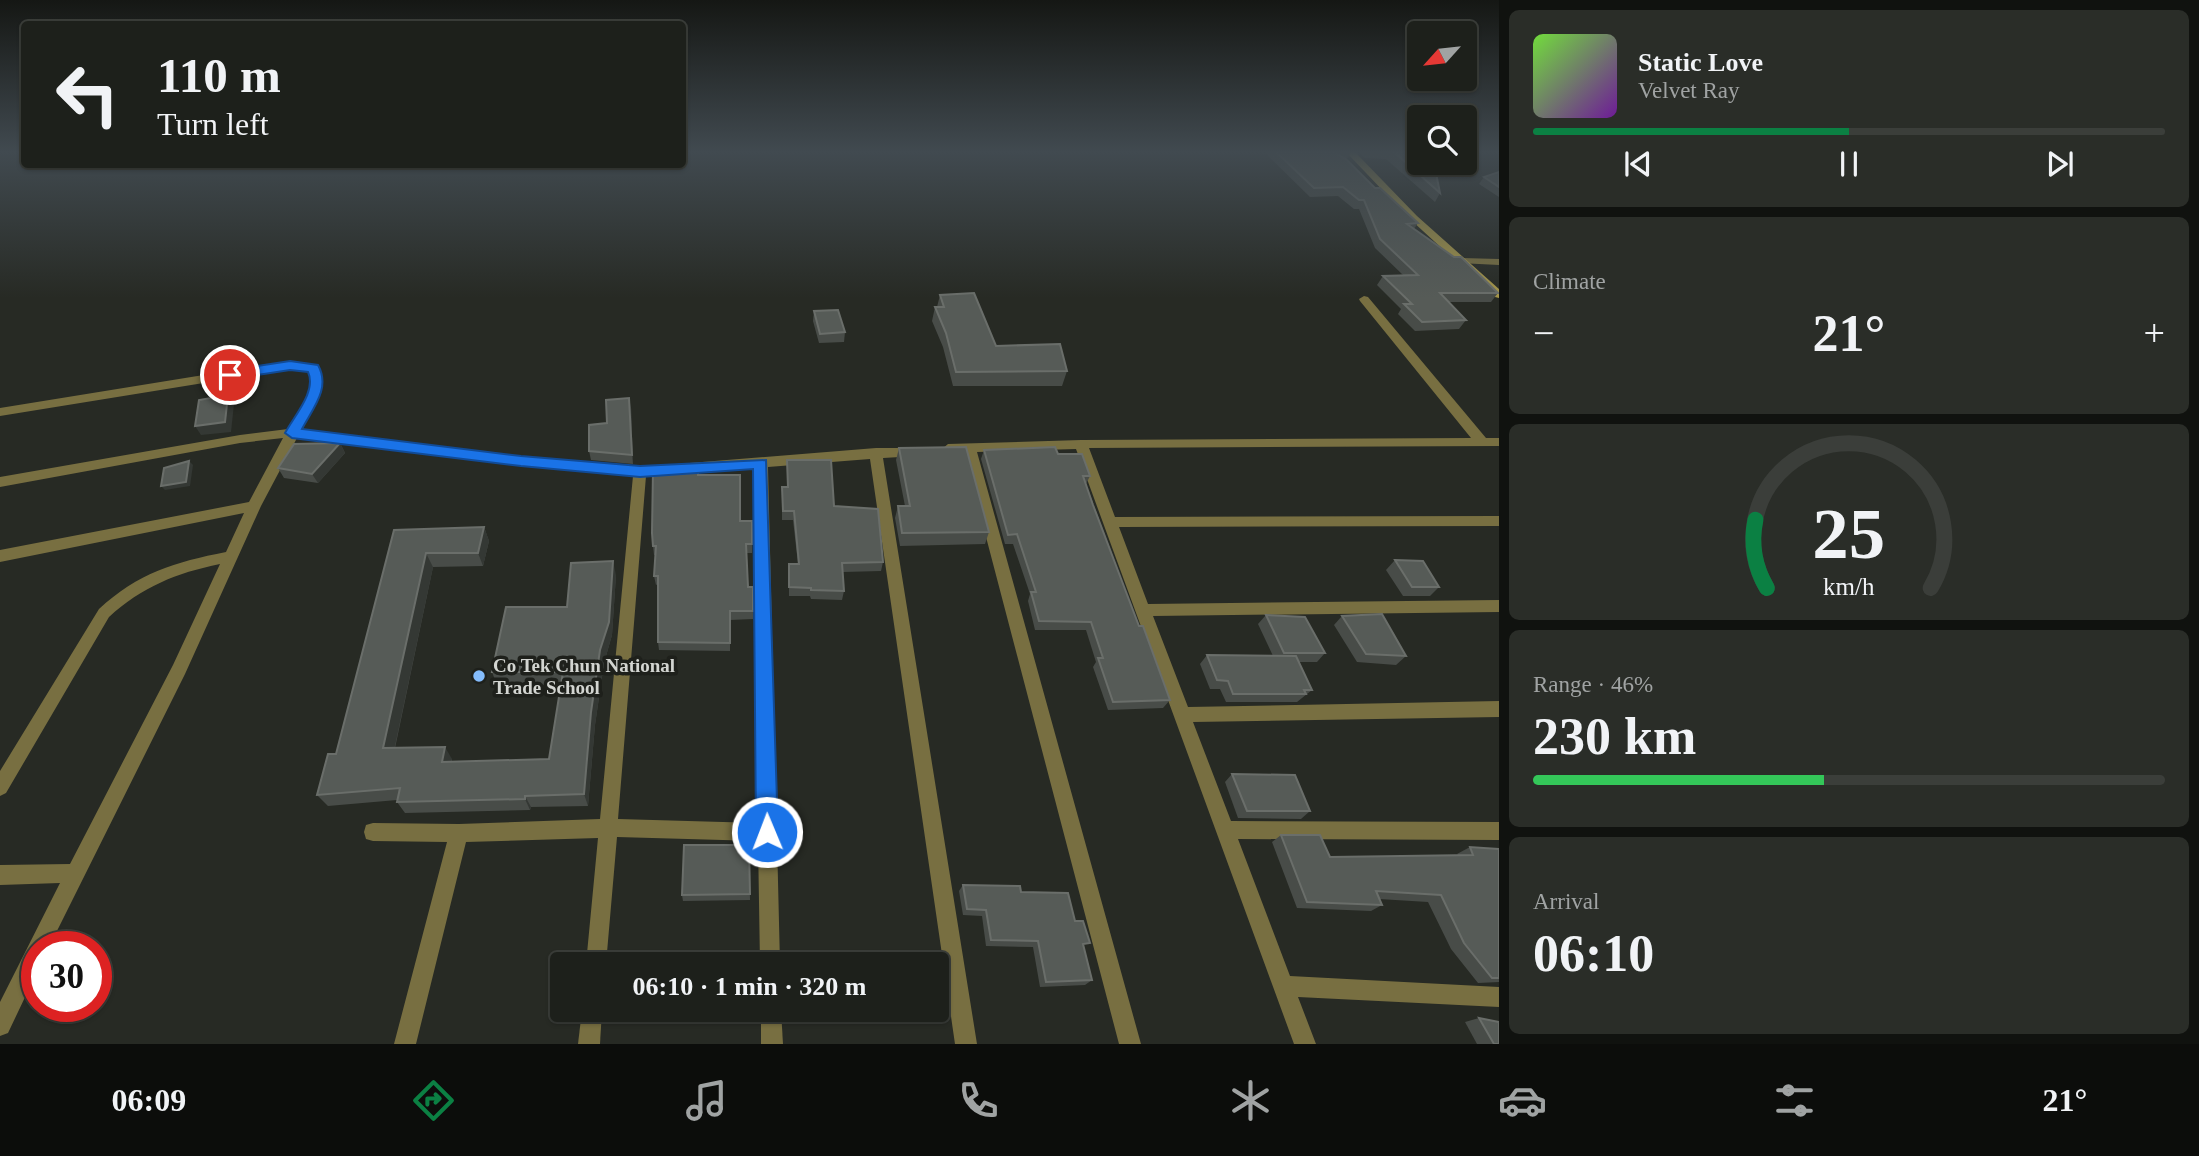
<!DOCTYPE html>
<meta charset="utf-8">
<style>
body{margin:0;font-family:Georgia,serif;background:#2a2d28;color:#f1f3f6;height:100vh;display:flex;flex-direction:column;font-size:26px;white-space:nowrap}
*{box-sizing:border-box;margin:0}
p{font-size:23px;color:#a0a3a3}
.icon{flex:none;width:38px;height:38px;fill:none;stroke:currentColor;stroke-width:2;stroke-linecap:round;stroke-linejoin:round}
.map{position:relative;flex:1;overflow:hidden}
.details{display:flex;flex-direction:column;gap:10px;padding:10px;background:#10120f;width:700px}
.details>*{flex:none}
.top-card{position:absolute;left:21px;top:21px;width:665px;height:147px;border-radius:7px;box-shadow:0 2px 5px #0004,0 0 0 2px #3b3e3a;background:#1d201b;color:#f1f3f6;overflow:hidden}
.needle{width:46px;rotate:243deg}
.controls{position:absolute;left:1407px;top:21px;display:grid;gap:14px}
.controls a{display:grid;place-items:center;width:70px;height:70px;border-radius:7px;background:#1d201b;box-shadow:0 2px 5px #0004,0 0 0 2px #3b3e3a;font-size:35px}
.speed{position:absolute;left:21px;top:931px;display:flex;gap:14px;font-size:35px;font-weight:700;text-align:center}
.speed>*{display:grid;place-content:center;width:91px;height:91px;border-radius:50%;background:#1d201b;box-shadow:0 2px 5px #0004,0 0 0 2px #3b3e3a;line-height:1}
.speed .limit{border:10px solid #d22;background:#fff;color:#111}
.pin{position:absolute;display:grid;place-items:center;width:60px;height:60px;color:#fff;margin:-30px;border:4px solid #fff;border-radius:50%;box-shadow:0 2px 7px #0007}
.me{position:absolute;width:77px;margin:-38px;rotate:359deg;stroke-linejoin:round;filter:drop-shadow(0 0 5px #0008)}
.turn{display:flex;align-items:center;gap:24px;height:147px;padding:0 21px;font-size:32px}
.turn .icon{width:91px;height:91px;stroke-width:2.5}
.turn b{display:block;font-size:49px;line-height:60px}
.big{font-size:52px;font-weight:700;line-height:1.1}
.details .widget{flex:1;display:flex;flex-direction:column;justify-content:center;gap:10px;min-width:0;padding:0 24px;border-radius:10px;background:#2a2d28}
.details .dial{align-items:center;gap:0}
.dial svg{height:182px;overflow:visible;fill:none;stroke:#3b3e3a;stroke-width:7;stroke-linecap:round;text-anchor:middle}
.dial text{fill:#f1f3f6;stroke:none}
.song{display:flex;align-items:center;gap:21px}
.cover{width:84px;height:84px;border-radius:10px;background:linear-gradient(135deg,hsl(100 70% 55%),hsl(280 70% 35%))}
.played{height:7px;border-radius:4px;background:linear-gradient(90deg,#0b8043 50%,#3b3e3a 50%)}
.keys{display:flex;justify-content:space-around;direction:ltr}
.heat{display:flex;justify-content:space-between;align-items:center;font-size:38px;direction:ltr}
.charge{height:10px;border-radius:5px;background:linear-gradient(90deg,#34c759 46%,#3b3e3a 0)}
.trip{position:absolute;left:550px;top:952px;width:399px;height:70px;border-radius:7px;background:#1d201b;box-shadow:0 2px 5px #0004,0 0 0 2px #3b3e3a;font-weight:700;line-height:70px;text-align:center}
.tab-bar{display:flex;height:112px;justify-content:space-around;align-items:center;background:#0c0d0b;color:#a0a3a3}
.tab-bar .icon{width:49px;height:49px}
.tab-bar .current{color:#0b8043}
.tab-bar b{font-size:32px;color:#f1f3f6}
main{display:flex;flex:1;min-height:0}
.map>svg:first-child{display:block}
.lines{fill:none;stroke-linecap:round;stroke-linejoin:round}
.lane{fill:#786f41;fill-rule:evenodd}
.street{fill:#786f41;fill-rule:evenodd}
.secondary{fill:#a5964a;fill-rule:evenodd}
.wall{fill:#484c48}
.shaded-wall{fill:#343834}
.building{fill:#565b57;stroke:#6a6e6a;stroke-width:2}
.route{fill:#1a73e8;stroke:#114b97;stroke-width:2}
.poi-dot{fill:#84bcfb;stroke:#1e201b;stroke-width:2.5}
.labels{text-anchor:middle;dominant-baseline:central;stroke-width:7;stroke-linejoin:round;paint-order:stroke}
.poi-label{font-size:19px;font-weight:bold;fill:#d3d5d1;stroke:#1e201b;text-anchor:start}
</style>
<main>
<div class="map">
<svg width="1499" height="1044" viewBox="0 0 1499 1044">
<rect width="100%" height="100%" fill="#272a24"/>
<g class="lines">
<polygon class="lane" points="1462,258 1499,259 1499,265 1459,263 1459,259"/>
<g class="street">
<polygon points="1364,296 1368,297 1486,438 1499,438 1499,446 1089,448 1115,517 1499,516 1499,526 1119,527 1148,604 1499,600 1499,612 1153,616 1188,707 1499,701 1499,717 1193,722 1231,821 1499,822 1499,840 1238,839 1290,976 1499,987 1499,1007 1298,997 1316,1044 1294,1044 1076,449 977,452 1141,1044 1119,1044 964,453 948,454 942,449 948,444 1081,440 1471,438 1360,301 1359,299"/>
<path d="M290 361 317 365C330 388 311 409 301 430L521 456 640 467 876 448H922L923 451 922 454 917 456 883 458 977 1044H955L870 459 768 467 780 964H760L758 841 617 837 606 964H586L598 838 466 842 416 1044H394L447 842 373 841 366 839 364 832 366 825 373 823 459 824 600 819 633 476 521 466 297 438 261 506 185 674 49 947H37V972L8 1033 0 1036V1002L60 883 0 885V865L70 864 173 665 220 564C176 573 142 587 109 617L6 793 0 796V771L99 609C138 573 175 562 226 552L244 513 0 562V550L249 502 283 438 240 443 0 487V477L240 435 288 429C297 413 316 389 308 371L290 369 0 416V408ZM754 468 758 823 618 819 646 476Z"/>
<polygon points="582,1010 602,1010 600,1044 578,1044"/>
<polygon points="761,1010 781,1010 783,1044 761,1044"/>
</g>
<polygon class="secondary" points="1345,151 1354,151 1417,216 1499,289 1499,298 1495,297 1411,220"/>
</g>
<g class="wall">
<polygon points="1263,151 1351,151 1348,158 1343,158 1375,188 1418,223 1414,229 1498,293 1491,302 1449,302 1466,320 1459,329 1415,331 1398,314 1401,309 1377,285 1383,276 1403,275 1375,248 1359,209 1354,209 1338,196 1310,197"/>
<polygon points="1357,151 1419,151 1440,193 1435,202 1386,159 1365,158"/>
<polygon points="1499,172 1499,197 1479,184 1484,177"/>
<polygon points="940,295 996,346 1067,371 1062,386 953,386 943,347 932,321 935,307 937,307"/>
<polygon points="814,311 845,332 844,342 819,343 813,321"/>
<polygon points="631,407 633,464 591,460 589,451 607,423"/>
<polygon points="340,443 345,453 318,483 284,478 278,468"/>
<polygon points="899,448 989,532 985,544 900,546 895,518 898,506 905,506 896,460"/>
<polygon points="984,450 1058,454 1090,476 1086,484 1139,626 1170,700 1163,708 1108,710 1093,667 1096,662 1086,630 1035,630 1028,601 1030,594 1013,544 1005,544 981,459"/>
<polygon points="787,460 834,506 883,562 881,571 843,572 844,591 842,600 811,599 810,596 789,596 789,573 798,564 793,520 782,520 782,487 787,487"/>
<polygon points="698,475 740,521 752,521 752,553 746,553 748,587 753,587 753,619 730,620 730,651 659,650 658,642 658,584 656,585 654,576 656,555 654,555 653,546"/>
<polygon points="484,527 489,541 483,566 433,567 395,748 452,759 452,762 549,759 561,685 497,685 492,672 567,607 616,575 612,635 604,663 595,725 588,806 531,807 530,810 405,813 397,802 397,800 328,806 317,795 336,754 394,530"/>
<polygon points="1395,560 1439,587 1430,596 1403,596 1386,570"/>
<polygon points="1266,615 1325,653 1317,662 1298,662 1312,690 1297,702 1226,702 1220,689 1210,689 1200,664 1207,655 1273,656 1258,624"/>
<polygon points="1342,616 1406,656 1396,665 1357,662 1334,625"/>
<polygon points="1232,774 1310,811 1301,819 1238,818 1225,782"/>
<polygon points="1281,835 1330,857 1458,855 1457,854 1470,847 1499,849 1499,982 1478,983 1451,949 1428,902 1379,899 1382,905 1371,911 1297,908 1272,842"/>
<polygon points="749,845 750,900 683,901 682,895"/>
<polygon points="963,885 1021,892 1075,921 1084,948 1092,980 1085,985 1040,987 1033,947 986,946 982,916 963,915 959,891"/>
<polygon points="1479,1018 1499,1044 1477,1044 1465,1022"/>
</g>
<g class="shaded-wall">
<polygon points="228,395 234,404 231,432 201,435 195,426"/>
<polygon points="629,398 631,407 633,464 632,455"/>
<polygon points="340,443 345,453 318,483 312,474"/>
<polygon points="189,461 193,465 190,486 165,490 161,486"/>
<polygon points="484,527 489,541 483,566 478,553"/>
<polygon points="426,553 433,567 392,760 383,748"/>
<polygon points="613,561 616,575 612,635 604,663 595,725 588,806 584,794 591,712"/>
<polygon points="445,747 452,759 449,774 442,762"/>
<polygon points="525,796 531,807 530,810 525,799"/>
</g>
<g class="building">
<polygon points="1275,151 1331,151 1346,159 1375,188 1380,188 1418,223 1407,224 1454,257 1461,257 1498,293 1440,293 1466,320 1422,322 1404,304 1412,304 1383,276 1418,275 1380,239 1364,200 1359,200 1343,187 1314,188"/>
<polygon points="1393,151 1419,151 1419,163 1434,163 1440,193"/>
<polygon points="1499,172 1499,187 1484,177"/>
<polygon points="974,293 996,346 1060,344 1067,371 956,372 946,333 935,307 944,307 940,295"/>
<polygon points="838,310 845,332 820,334 814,311"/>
<polygon points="228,395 225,422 195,426 199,400"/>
<polygon points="629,398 632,455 589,451 589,425 607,423 606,400"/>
<polygon points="340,443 312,474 278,468 294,444"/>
<polygon points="966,447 989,532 902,533 898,506 910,506 899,448"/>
<polygon points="1055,447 1058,454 1082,454 1090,476 1083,476 1093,505 1139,626 1143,626 1170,700 1113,702 1098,658 1103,658 1091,622 1039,621 1031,592 1036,592 1017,534 1008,535 984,450"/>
<polygon points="787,460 831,460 834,506 878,509 883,562 842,563 844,591 811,590 811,588 789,587 789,564 799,564 794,511 783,511 782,487 788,487"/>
<polygon points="189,461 186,482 161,486 164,468"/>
<polygon points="698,467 698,475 740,475 740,521 752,521 752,544 746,544 748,587 753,587 753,611 730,611 730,643 658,642 658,576 654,576 656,546 653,546 652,533 653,470"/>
<polygon points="484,527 478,553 426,553 383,748 445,747 442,762 549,759 563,672 492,672 506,607 567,607 571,563 613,561 609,622 600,650 591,712 584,794 525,796 525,799 397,802 400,788 317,795 328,754 336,754 394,530"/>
<polygon points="1395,560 1423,561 1439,587 1412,587"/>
<polygon points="1382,614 1406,656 1366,654 1342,616"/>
<polygon points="1266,615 1305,617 1325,653 1284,653"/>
<polygon points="1207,655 1296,656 1312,690 1304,690 1306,694 1233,694 1228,681 1217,680"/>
<polygon points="1232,774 1295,775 1310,811 1247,811"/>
<polygon points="1281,835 1320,835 1330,857 1473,855 1470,847 1499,849 1499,978 1492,978 1464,943 1441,895 1376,891 1382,905 1307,902"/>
<polygon points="684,845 749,845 750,894 682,895"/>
<polygon points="963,885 1020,886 1021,892 1068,893 1075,921 1083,921 1090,943 1083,944 1092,980 1046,982 1038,941 991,940 986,910 967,909"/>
<polygon points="1479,1018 1499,1022 1499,1044 1494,1044"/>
</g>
<linearGradient id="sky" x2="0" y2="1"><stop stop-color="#151714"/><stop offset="0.51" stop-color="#414a50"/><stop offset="1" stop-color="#414a50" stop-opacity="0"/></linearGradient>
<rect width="1499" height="298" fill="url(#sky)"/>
<path class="route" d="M290 361 318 365C331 388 313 408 302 429L521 456 640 466 766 460 778 832 774 839 767 842 760 839 756 832 753 469 640 477 521 466 292 438 285 433C294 416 317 391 308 372L290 370 230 379 224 375 230 370Z"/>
<circle class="poi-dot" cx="479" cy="676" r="7"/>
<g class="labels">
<g class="poi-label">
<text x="493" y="665">Co Tek Chun National<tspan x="493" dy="22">Trade School</tspan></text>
</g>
</g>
</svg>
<div class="controls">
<a><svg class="needle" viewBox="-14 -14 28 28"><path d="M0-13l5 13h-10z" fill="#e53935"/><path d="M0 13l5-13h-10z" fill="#a0a3a3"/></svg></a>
<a><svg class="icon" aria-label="search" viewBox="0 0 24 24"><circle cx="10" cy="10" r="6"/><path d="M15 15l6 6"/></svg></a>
</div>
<div class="speed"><div class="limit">30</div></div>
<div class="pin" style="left:230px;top:375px;background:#d93025"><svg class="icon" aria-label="arrive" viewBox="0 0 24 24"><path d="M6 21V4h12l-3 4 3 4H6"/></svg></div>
<svg class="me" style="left:767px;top:832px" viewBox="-20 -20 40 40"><circle r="17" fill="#1a73e8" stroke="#fff" stroke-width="3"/><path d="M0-11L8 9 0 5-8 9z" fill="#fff"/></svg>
<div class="trip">06:10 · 1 min · 320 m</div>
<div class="top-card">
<div class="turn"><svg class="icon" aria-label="left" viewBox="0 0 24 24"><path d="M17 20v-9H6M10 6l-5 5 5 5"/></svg><div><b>110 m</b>Turn left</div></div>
</div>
</div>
<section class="details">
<div class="widget">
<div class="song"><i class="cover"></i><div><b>Static Love</b><p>Velvet Ray</p></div></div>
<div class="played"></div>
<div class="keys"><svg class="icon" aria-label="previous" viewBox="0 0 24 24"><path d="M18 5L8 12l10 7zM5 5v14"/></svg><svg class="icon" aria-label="pause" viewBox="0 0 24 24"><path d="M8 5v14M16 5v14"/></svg><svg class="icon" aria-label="next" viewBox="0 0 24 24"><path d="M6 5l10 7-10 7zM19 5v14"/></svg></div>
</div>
<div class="widget"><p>Climate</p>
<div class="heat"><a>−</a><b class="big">21°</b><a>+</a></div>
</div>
<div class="widget dial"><svg viewBox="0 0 100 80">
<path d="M14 69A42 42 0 1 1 86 69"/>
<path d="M14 69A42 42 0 0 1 9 39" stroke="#0b8043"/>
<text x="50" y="56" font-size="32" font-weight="700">25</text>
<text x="50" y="72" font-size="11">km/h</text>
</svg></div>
<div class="widget"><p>Range · 46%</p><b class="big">230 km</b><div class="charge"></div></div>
<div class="widget"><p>Arrival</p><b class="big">06:10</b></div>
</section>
</main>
<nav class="tab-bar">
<b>06:09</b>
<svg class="icon current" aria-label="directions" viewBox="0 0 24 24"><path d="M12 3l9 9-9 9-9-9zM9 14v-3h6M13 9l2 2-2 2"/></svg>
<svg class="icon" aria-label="music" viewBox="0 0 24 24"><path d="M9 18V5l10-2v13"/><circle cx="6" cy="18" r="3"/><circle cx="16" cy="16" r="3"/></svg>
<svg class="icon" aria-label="phone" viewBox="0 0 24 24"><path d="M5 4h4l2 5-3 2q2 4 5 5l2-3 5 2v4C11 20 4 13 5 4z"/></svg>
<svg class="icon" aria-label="climate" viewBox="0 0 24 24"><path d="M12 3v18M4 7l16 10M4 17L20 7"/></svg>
<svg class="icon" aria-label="car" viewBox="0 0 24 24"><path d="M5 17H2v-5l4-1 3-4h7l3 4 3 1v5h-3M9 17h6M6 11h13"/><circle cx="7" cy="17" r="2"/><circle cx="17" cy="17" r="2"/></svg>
<svg class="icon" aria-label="filters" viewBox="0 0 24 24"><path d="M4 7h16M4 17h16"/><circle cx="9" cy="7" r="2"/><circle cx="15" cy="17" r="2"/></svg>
<b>21°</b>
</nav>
